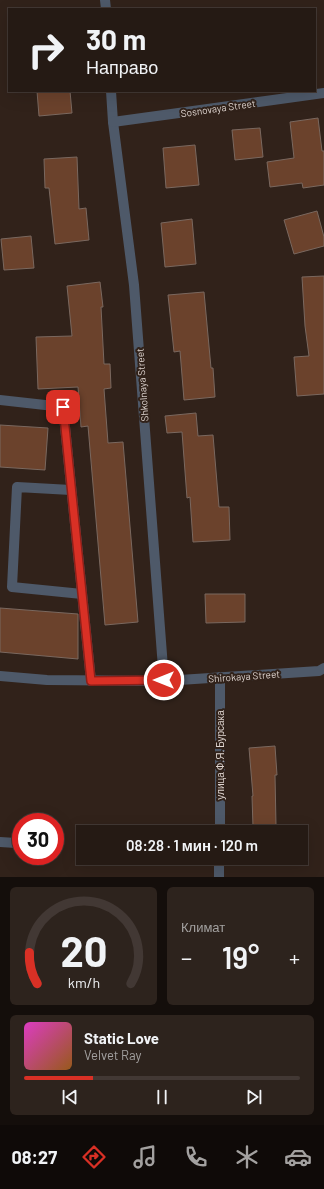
<!DOCTYPE html>
<html lang="ru">
<meta charset="utf-8">
<style>
body{margin:0;font-family:Barlow,sans-serif;background:#2d231d;color:#f1f3f6;height:100vh;display:flex;flex-direction:column;font-size:15px;white-space:nowrap}
*{box-sizing:border-box;margin:0}
p{font-size:13px;color:#a3a1a0}
.icon{flex:none;width:22px;height:22px;fill:none;stroke:currentColor;stroke-width:2;stroke-linecap:round;stroke-linejoin:round}
.map{position:relative;height:877px;overflow:hidden}
.details{display:flex;flex-direction:column;gap:10px;padding:10px;background:#140e0b;flex:1}
.details>*{flex:none}
.guide{position:absolute;left:8px;top:8px;width:308px;height:84px;border-radius:0px;box-shadow:0 4px 16px #0002,0 0 0 1px #423834;background:#251a14;color:#f1f3f6;overflow:hidden}
.speed{position:absolute;left:12px;top:813px;display:flex;gap:8px;font-size:20px;font-weight:700;text-align:center}
.speed>*{display:grid;place-content:center;width:52px;height:52px;border-radius:50%;background:#251a14;box-shadow:0 4px 16px #0002,0 0 0 1px #423834;line-height:1}
.speed .limit{border:6px solid #d22;background:#fff;color:#111}
.pin{position:absolute;display:grid;place-items:center;width:34px;height:34px;color:#fff;margin:-17px;border-radius:8px;box-shadow:0 2px 6px #0006}
.me{position:absolute;width:44px;margin:-22px;rotate:270deg;stroke-linejoin:round;filter:drop-shadow(0 0 3px #0008)}
.turn{display:flex;align-items:center;gap:14px;height:84px;padding:0 12px;font-size:18px}
.turn .icon{width:52px;height:52px;stroke-width:2.5}
.turn b{display:block;font-size:28px;line-height:34px}
.big{font-size:30px;font-weight:600;line-height:1.1}
.details .card{flex:1;display:flex;flex-direction:column;justify-content:center;gap:6px;min-width:0;padding:0 14px;border-radius:6px;background:#2d231d}
.details .dial{align-items:center;gap:0}
.dial svg{height:104px;overflow:visible;fill:none;stroke:#423834;stroke-width:7;stroke-linecap:round;text-anchor:middle}
.dial text{fill:#f1f3f6;stroke:none}
.song{display:flex;align-items:center;gap:12px}
.cover{width:48px;height:48px;border-radius:6px;background:linear-gradient(135deg,hsl(310 70% 55%),hsl(30 70% 35%))}
.played{height:4px;border-radius:2px;background:linear-gradient(90deg,#d93025 25%,#423834 25%)}
.keys{display:flex;justify-content:space-around;direction:ltr}
.heat{display:flex;justify-content:space-between;align-items:center;font-size:22px;direction:ltr}
.details .tiles{flex:1;display:grid;gap:10px;grid-template-columns:1fr 1fr}
.card:last-child{grid-column:span 2}
.trip{position:absolute;left:76px;top:825px;width:232px;height:40px;border-radius:0px;background:#251a14;box-shadow:0 4px 16px #0002,0 0 0 1px #423834;font-weight:600;line-height:40px;text-align:center}
.menu{display:flex;height:64px;justify-content:space-around;align-items:center;background:#0f0a08;color:#a3a1a0}
.menu .icon{width:28px;height:28px}
.menu .selected{color:#d93025}
.menu b{font-size:18px;color:#f1f3f6}
.map>svg:first-child{display:block}
.building{fill:#6b422c;stroke:#7a685f}
.lines{fill:none;stroke-linecap:round;stroke-linejoin:round}
.minor{stroke:#4e5969;stroke-width:10}
.route-casing{stroke:#8d1f18;stroke-width:10}
.route{stroke:#d93025;stroke-width:7}
.labels{text-anchor:middle;dominant-baseline:central;stroke-width:4;stroke-linejoin:round;paint-order:stroke}
.street-label{font-size:10px;fill:#ded4cf;stroke:#31221a}
</style>
<div class="map">
<svg width="324" height="877" viewBox="0 0 324 877">
<rect width="100%" height="100%" fill="#31221a"/>
<g class="building">
<polygon points="37,91 70,91 72,113 39,116"/>
<polygon points="318,118 322,151 324,151 324,185 303,188 302,183 270,187 267,162 294,158 290,122"/>
<polygon points="260,128 263,157 235,160 232,130"/>
<polygon points="195,145 199,185 166,188 163,148"/>
<polygon points="77,157 79,209 86,208 89,240 55,244 49,188 45,188 44,159"/>
<polygon points="317,211 324,237 324,246 294,254 284,220"/>
<polygon points="192,219 196,264 165,267 161,223"/>
<polygon points="31,236 34,268 4,270 1,239"/>
<polygon points="324,276 324,394 297,396 294,357 309,356 305,326 302,277"/>
<polygon points="100,282 103,307 101,307 104,364 110,364 111,388 104,389 108,443 123,442 138,622 105,625 88,426 81,427 78,387 38,389 36,337 72,336 67,286"/>
<polygon points="204,292 211,368 213,368 215,397 184,400 180,351 174,352 168,295"/>
<polygon points="196,413 198,436 213,435 219,507 229,507 230,540 193,542 190,497 187,498 182,432 167,433 165,416"/>
<polygon points="0,425 48,428 45,470 0,467"/>
<polygon points="205,594 245,594 245,622 206,623"/>
<polygon points="0,608 78,614 78,659 0,652"/>
<polygon points="275,746 277,775 275,775 276,826 253,827 252,796 253,796 249,748"/>
</g>
<g class="lines">
<g class="minor">
<polyline points="105,0 106,9"/>
<polyline points="111,91 113,122 134,285 164,681"/>
<polyline points="113,122 324,93"/>
<polyline points="0,400 63,407 91,681"/>
<polyline points="71,490 17,487 12,587 82,594"/>
<polyline points="0,676 47,680 164,681 319,671 324,668"/>
<polyline points="220,832 220,677"/>
<polyline points="0,842 16,843"/>
<polyline points="219,877 219,858"/>
</g>
</g>
<g class="lines">
<g class="route-casing">
<polyline id="route" points="63,407 91,681 164,680"/>
</g>
<use href="#route" class="route"/>
</g>
<g class="labels">
<g class="street-label">
<text transform="translate(218 108) rotate(-8)">Sosnovaya Street</text>
<text transform="translate(142 385) rotate(-94)">Shkolnaya Street</text>
<text transform="translate(244 676) rotate(-4)">Shirokaya Street</text>
<text transform="translate(220 755) rotate(-90)">улица Ф.Я. Бурсака</text>
</g>
</g>
</svg>
<div class="speed"><div class="limit">30</div></div>
<div class="pin" style="left:63px;top:407px;background:#d93025"><svg class="icon" aria-label="arrive" viewBox="0 0 24 24"><path d="M6 21V4h12l-3 4 3 4H6"/></svg></div>
<svg class="me" style="left:164px;top:680px" viewBox="-20 -20 40 40"><circle r="17" fill="#d93025" stroke="#fff" stroke-width="3"/><path d="M0-11L8 9 0 5-8 9z" fill="#fff"/></svg>
<div class="trip">08:28 · 1 мин · 120 m</div>
<div class="guide">
<div class="turn"><svg class="icon" aria-label="right" viewBox="0 0 24 24"><path d="M7 20v-9h11M14 6l5 5-5 5"/></svg><div><b>30 m</b>Направо</div></div>
</div>
</div>
<section class="details">
<div class="tiles">
<div class="card dial"><svg viewBox="0 0 100 80">
<path d="M14 69A42 42 0 1 1 86 69"/>
<path d="M14 69A42 42 0 0 1 8 45" stroke="#d93025"/>
<text x="50" y="56" font-size="32" font-weight="700">20</text>
<text x="50" y="72" font-size="11">km/h</text>
</svg></div>
<div class="card"><p>Климат</p>
<div class="heat"><a>−</a><b class="big">19°</b><a>+</a></div>
</div>
<div class="card">
<div class="song"><i class="cover"></i><div><b>Static Love</b><p>Velvet Ray</p></div></div>
<div class="played"></div>
<div class="keys"><svg class="icon" aria-label="previous" viewBox="0 0 24 24"><path d="M18 5L8 12l10 7zM5 5v14"/></svg><svg class="icon" aria-label="pause" viewBox="0 0 24 24"><path d="M8 5v14M16 5v14"/></svg><svg class="icon" aria-label="next" viewBox="0 0 24 24"><path d="M6 5l10 7-10 7zM19 5v14"/></svg></div>
</div>
</div>
</section>
<nav class="menu">
<b>08:27</b>
<svg class="icon selected" aria-label="directions" viewBox="0 0 24 24"><path d="M12 3l9 9-9 9-9-9zM9 14v-3h6M13 9l2 2-2 2"/></svg>
<svg class="icon" aria-label="music" viewBox="0 0 24 24"><path d="M9 18V5l10-2v13"/><circle cx="6" cy="18" r="3"/><circle cx="16" cy="16" r="3"/></svg>
<svg class="icon" aria-label="phone" viewBox="0 0 24 24"><path d="M5 4h4l2 5-3 2q2 4 5 5l2-3 5 2v4C11 20 4 13 5 4z"/></svg>
<svg class="icon" aria-label="climate" viewBox="0 0 24 24"><path d="M12 3v18M4 7l16 10M4 17L20 7"/></svg>
<svg class="icon" aria-label="car" viewBox="0 0 24 24"><path d="M5 17H2v-5l4-1 3-4h7l3 4 3 1v5h-3M9 17h6M6 11h13"/><circle cx="7" cy="17" r="2"/><circle cx="17" cy="17" r="2"/></svg>
</nav>
